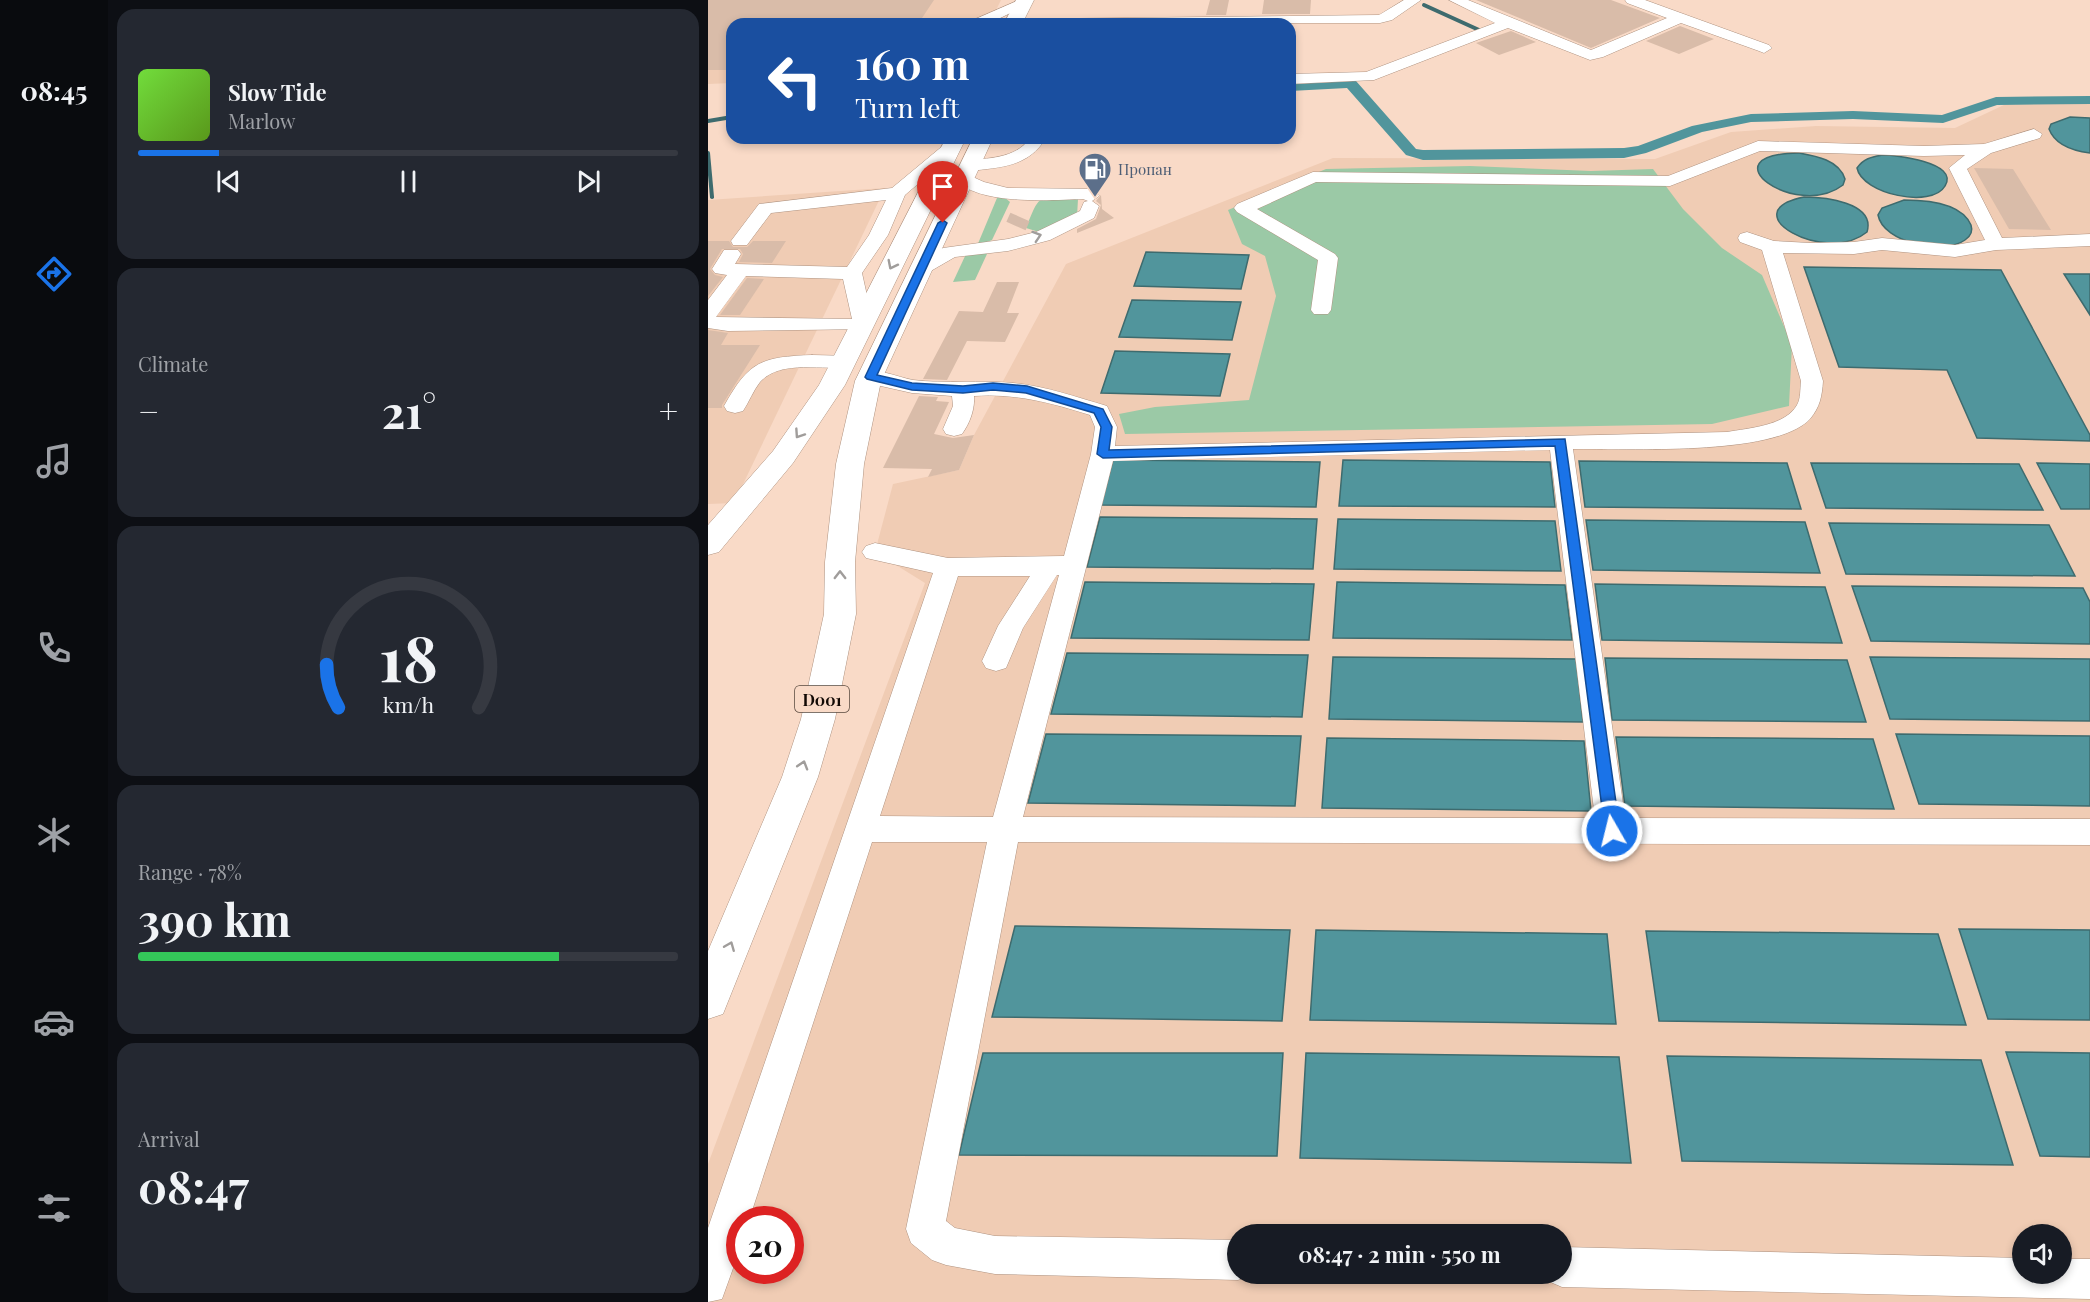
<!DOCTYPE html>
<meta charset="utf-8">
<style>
body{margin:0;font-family:"Playfair Display",serif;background:#242831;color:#f1f3f6;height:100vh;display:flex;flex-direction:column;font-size:22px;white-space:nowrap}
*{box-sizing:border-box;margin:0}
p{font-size:20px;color:#9ea1a6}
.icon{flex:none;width:33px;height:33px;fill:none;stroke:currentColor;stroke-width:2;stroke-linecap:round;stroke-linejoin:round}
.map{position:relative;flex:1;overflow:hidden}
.panel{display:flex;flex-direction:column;gap:9px;padding:9px;background:#0d0f14;width:600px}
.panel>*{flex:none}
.top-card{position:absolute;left:18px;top:18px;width:570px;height:126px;border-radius:18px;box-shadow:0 3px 9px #0003;background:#1a4fa0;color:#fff;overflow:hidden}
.tools{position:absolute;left:1304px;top:1224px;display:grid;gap:12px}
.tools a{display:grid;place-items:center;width:60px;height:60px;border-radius:50%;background:#171b24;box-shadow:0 3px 9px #0003;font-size:30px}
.speed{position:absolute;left:18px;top:1206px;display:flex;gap:12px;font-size:30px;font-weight:700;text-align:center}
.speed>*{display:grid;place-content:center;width:78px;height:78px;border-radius:50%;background:#171b24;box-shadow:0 3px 9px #0003;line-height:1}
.speed .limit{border:9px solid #d22;background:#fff;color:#111}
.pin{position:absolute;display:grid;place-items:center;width:51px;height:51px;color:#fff;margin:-62px -26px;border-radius:50% 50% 50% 0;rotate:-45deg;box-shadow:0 0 6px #0007}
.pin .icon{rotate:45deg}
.me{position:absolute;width:66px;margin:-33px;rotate:352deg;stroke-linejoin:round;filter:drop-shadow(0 0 4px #0008)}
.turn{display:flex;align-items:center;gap:21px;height:126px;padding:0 30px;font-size:27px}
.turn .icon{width:78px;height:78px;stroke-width:2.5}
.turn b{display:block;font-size:42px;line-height:51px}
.big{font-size:45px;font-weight:700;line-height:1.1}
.panel .tile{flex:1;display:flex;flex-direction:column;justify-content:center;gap:9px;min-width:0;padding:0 21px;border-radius:18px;background:#242831}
.panel .dial{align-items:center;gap:0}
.dial svg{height:156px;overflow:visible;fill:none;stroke:#363941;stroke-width:7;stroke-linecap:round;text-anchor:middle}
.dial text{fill:#f1f3f6;stroke:none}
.song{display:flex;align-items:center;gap:18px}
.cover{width:72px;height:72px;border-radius:9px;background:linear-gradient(135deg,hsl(100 70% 55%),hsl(90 70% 35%))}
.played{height:6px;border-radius:3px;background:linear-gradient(90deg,#1a73e8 15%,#363941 15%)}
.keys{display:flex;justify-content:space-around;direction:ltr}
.heat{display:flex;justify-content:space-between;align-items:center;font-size:33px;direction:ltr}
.charge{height:9px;border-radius:4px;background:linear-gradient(90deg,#34c759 78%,#363941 0)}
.trip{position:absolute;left:519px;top:1224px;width:345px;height:60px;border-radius:30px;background:#171b24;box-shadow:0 3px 9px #0003;font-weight:700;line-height:60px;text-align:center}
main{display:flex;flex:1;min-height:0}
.tabs{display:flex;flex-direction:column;width:108px;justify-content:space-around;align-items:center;background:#090b0e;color:#9ea1a6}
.tabs .icon{width:42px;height:42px}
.tabs .current{color:#1a73e8}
.tabs b{font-size:27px;color:#f1f3f6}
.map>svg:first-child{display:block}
.built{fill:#f0ccb4;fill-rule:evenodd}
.green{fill:#9bc9a6}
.water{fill:#51959c;stroke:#3e6b6e;stroke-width:1.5}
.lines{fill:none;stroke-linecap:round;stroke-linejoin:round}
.stream{stroke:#3e6b6e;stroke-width:4}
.canal{fill:#51959c;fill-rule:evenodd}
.building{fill:#d9bca9}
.minor-tunnel{stroke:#d6bbaa;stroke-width:21;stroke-dasharray:21 10;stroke-linecap:butt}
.minor-casing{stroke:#af9381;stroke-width:1}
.highway-casing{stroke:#af9381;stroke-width:1}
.minor{fill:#fff;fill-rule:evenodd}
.highway{fill:#fff;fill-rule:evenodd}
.oneway{stroke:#a09d9b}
.route{fill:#1a73e8;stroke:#114b97;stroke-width:1.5}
.labels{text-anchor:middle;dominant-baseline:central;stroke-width:4.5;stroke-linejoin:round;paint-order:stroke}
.far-service-label{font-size:15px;fill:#4e5e75;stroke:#f9dac7;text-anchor:start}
.shield{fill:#f9dac7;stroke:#57483e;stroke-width:1.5}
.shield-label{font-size:16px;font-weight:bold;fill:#120904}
</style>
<main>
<nav class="tabs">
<b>08:45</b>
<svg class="icon current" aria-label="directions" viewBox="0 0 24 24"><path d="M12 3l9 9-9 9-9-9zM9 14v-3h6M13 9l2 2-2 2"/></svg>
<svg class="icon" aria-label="music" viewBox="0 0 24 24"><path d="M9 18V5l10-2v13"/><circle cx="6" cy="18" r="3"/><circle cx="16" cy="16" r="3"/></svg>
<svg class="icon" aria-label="phone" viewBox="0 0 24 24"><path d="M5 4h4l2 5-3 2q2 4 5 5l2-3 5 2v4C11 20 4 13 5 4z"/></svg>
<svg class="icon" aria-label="climate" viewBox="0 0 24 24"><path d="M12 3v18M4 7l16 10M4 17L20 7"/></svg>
<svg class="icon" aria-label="car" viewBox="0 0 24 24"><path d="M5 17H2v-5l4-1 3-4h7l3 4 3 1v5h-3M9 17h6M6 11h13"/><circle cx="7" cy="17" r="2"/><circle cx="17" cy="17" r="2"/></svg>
<svg class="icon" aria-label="filters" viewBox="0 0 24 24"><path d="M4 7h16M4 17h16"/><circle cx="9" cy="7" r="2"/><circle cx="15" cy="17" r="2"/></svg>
</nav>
<section class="panel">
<div class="tile">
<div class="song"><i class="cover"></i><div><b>Slow Tide</b><p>Marlow</p></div></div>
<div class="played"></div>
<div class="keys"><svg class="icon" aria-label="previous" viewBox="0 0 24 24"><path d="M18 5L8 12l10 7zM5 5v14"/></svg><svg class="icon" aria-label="pause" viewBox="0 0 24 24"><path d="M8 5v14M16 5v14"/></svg><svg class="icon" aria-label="next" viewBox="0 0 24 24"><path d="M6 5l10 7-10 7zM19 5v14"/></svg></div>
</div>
<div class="tile"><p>Climate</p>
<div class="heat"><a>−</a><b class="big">21°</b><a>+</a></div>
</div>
<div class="tile dial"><svg viewBox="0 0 100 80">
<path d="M14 69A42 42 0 1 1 86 69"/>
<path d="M14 69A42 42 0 0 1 8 47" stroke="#1a73e8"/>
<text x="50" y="56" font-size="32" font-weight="700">18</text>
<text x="50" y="72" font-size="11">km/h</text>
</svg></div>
<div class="tile"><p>Range · 78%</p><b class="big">390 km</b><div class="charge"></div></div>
<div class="tile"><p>Arrival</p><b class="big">08:47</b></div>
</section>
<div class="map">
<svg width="1382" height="1302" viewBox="0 0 1382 1302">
<rect width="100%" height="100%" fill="#f9dac7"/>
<g class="built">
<polygon points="0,0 293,0 281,24 24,24 24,83 0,84"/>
<path d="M1298 104H1382V1302H0V1164L217 583 167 552 185 484 251 470 266 435 358 264 625 158 947 159 1023 132 1108 126 1247 128ZM32 1220H82V1270H32ZM530 1234H854V1274H530ZM1314 1234H1353V1274H1314Z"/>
<polygon points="177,188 26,503 0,504 0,200"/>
</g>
<g class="green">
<polygon points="762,166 883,171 945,169 975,209 1014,248 1054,275 1084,345 1081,406 1004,424 417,434 411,414 447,407 541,400 568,296 557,256 534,244 520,210 618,169"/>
<path d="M364 195 370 199 369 217 331 232 318 228C331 196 329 196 364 195Z"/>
<polygon points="296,197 302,202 284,240 269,246 289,198"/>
<polygon points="275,253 279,254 267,280 245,282 258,254"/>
</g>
<g class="water">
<path d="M1362 117 1382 118V153C1366 151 1347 145 1341 129L1343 124Z"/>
<path d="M1091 153C1108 156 1131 160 1137 179L1135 185C1088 221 996 154 1091 153Z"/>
<path d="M1175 155C1186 155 1252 162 1237 186 1224 209 1154 194 1149 168 1156 158 1164 157 1175 155Z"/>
<path d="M1096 197C1115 197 1168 202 1159 232 1118 266 1022 212 1096 197Z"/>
<path d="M1196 200C1216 200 1253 202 1263 225 1265 231 1263 236 1257 240 1236 255 1175 243 1170 215L1174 208Z"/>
<polygon points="438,252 541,255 533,289 426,286"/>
<polygon points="1096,267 1293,270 1382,435 1382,441 1269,438 1239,370 1131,367"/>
<polygon points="1356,274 1382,274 1382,315"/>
<polygon points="424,300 533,302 524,340 411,337"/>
<polygon points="407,351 522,354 512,396 393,393"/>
<polygon points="405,460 612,462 608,507 393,505"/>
<polygon points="635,460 842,462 847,507 631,506"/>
<polygon points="871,461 1079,463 1093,509 877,507"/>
<polygon points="1103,463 1311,464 1335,510 1118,508"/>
<polygon points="1329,463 1382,464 1382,509 1353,509"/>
<polygon points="392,517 609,519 605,569 379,567"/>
<polygon points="630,519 847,521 853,571 626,569"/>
<polygon points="878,520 1097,522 1112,573 885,570"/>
<polygon points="1121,523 1341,525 1367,576 1138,574"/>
<polygon points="377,582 606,584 601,640 363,638"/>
<polygon points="629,582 857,585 864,640 625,638"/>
<polygon points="887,584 1117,587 1134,643 894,640"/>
<polygon points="1144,586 1375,588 1382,602 1382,644 1163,641"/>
<polygon points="359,653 600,655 594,717 343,714"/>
<polygon points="625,657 868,659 875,722 621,719"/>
<polygon points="1162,657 1382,659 1382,721 1182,719"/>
<polygon points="897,658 1139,660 1158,722 904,720"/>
<polygon points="338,734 593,736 587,806 320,803"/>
<polygon points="1188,734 1382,736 1382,806 1211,804"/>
<polygon points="908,737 1165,739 1186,809 917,806"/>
<polygon points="619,738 876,741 883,811 614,808"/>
<polygon points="307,926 582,930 574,1021 284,1017"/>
<polygon points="1251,929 1382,930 1382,1020 1280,1019"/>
<polygon points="608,930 899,934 908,1024 602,1020"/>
<polygon points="938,931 1230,934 1258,1025 951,1021"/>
<polygon points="1298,1052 1382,1053 1382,1157 1332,1156"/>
<polygon points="275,1053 575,1053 569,1156 251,1155"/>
<polygon points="598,1053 911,1057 923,1163 592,1158"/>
<polygon points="959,1056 1273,1060 1305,1165 974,1161"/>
</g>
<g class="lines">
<g class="stream">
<polyline points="716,5 771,30"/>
<polyline points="0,121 24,117"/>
<polyline points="0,153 4,197"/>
</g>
<polygon class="canal" points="643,80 648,81 708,149 715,150 916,148 930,146 984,126 1043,114 1145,111 1234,115 1288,97 1382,96 1382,104 1289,105 1235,123 1145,119 1043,122 994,132 938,153 916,158 715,160 698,155 639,88 582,91 582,83"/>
</g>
<g class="building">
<polygon points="0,0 226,0 210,24 24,24 24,70 0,70"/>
<polygon points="502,0 521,0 518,15 498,15"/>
<polygon points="556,0 603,0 602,14 554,14"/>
<polygon points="768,0 903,0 952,18 883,48"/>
<polygon points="972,26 1006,39 971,54 938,41"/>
<polygon points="803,31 828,42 791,55 768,43"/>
<polygon points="1266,168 1305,169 1343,230 1301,229"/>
<polygon points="393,195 394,209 406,218 369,233 369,229 388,219 393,205 388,201"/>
<polygon points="0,241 21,241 25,247 39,247 45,241 78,241 64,263 31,262 35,254 32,249 14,249 2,269 7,275 15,277 0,296"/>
<polygon points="39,278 56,279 32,315 12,315"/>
<polygon points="289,282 311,282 299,313 311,313 297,342 259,341 239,380 215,379 251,311 275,312"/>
<polygon points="0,330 20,333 13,345 52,345 14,405 14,408 0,408"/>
<polygon points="211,396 230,397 228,401 241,402 226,434 245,438 266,435 251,470 220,477 224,469 175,468"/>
</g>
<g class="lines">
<polyline class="minor-tunnel" points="308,226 312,217"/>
<g class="minor-casing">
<g id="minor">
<polygon points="311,0 321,0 323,3 280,24 261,24 263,21"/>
<polygon points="696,0 713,0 684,20 672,23 322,23 329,19 671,15"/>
<polygon points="741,0 760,0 883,50 959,18 919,3 917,0 937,0 1061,45 1064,48 1056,53 1051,51 973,23 895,57 882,60 800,28 666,80 582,84 582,74 658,72 787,23"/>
<path d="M1326 129 1334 134 1332 138 1283 153 1259 169 1294 238 1382 234V246L1288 250 1247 257 1174 250 1146 254 1075 253 1115 381C1114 396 1112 407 1102 419 1066 457 917 448 865 449L917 818 1382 819V845L310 842 238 1221 247 1228 287 1236 530 1240V1274H544L530 1280 287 1274 238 1265 224 1260 203 1243 198 1229 279 842H164L41 1220H32V1249L14 1299 0 1302V1228L225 573 158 558 154 552 158 546 167 543 240 558 356 556 383 454 387 427 382 415C344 403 307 393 266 396 267 409 262 423 254 434L246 436 238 434 235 429 245 406 244 396 204 393 155 382 152 377 155 372C171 368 189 377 205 380 238 384 272 380 305 383 337 386 368 397 399 406L409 427 407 446 1019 432C1041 428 1077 426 1089 405 1093 398 1092 389 1093 381L1054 250 1032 242 1030 238 1032 234 1039 232 1066 241 1102 243 1146 242 1174 238 1247 245 1277 240 1241 168 1257 155 1216 156 1052 151 962 186 608 182 549 209 627 254 630 258 623 310 620 314H606L603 310 610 260 529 212 526 208 529 204 605 172 960 176 1050 141 1216 146 1276 144ZM842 450 887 818 315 817 405 461ZM349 575H351L285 817 172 816 250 576H322L290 626 274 661 278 668 288 671 298 668 315 628Z"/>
<path d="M322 138H338C320 167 294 167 262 171L256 170 253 166 256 162C279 157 307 160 322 138Z"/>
<path d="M243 143 249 144 252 148 197 195 180 235 154 273 165 323 161 329 20 331 0 328V300L19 275 7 273 4 269 16 250H30L33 254 27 264 139 267 161 235 178 200 63 213 39 245H25L23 241 51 204 184 188 237 144ZM38 276 135 279 144 319 8 317Z"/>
<path d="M256 173 276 182 300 188 388 189 391 196 384 201 391 206 386 218 342 240 300 251 247 257 221 272H207L204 268 207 264 235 248 300 239 328 232 372 211 376 202 380 201 375 199C344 200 267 206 247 178L250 174Z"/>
<path d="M104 355 144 356 147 361 144 366C116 372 74 358 52 382 45 391 41 402 35 411L27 413 19 411 16 406C41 361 53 357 104 355Z"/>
<polygon points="854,1247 1314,1258 1314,1274 1353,1274 1353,1259 1382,1259 1382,1299 854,1287 840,1281 837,1274 854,1274"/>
</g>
</g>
<g class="highway-casing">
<g id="highway">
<polygon points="308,0 326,0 314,24 296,24"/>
<polygon points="238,138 258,138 137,385 85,463 11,552 0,555 0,525 65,451 111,385"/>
<polygon points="265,138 285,138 173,381 156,464 147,562 148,614 127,719 110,777 15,1014 0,1019 0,951 74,777 93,719 116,614 117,562 128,464 147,381"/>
</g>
</g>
<use href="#minor" class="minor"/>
<use href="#highway" class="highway"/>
</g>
<defs><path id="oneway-chevron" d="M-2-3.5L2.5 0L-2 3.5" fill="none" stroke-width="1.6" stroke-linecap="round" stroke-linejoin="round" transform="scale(1.5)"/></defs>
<g class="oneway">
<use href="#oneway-chevron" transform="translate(329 236) rotate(-18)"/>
<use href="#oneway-chevron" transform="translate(184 265) rotate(117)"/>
<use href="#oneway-chevron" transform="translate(91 434) rotate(124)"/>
<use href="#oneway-chevron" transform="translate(132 575) rotate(-90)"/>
<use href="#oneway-chevron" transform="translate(95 765) rotate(-73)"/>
<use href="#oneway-chevron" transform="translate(22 946) rotate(-68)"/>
</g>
<polygon class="route" points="235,220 239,223 169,375 204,383 255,386 285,383 319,386 395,409 404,427 401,450 857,439 912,831 910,835 904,837 899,835 897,831 847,446 395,458 389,454 393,427 386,413 318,393 285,390 255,393 204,390 159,379 157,377 230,223"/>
<defs>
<g id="fuel-pin" transform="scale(1.725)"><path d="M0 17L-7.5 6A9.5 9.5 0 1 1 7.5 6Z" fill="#5c6f8a" stroke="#f9dac7"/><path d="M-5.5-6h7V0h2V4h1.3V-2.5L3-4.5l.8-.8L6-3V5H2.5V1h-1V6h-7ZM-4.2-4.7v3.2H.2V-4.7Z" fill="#fff"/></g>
</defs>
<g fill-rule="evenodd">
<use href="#fuel-pin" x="387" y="169"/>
</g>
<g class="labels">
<g class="far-service-label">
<text x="410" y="169">Пропан</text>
</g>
<rect class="shield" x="87" y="686" width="54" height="26" rx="4.5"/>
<g class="shield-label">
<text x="114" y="699">D001</text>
</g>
</g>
</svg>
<div class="tools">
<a><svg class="icon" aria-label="sound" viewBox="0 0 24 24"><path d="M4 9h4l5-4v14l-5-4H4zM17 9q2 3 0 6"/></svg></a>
</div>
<div class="speed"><div class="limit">20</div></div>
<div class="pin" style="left:235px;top:223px;background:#d93025"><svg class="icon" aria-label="arrive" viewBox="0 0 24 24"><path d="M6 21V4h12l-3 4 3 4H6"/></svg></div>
<svg class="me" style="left:904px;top:831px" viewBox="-20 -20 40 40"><circle r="17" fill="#1a73e8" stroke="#fff" stroke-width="3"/><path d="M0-11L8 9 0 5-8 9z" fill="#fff"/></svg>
<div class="trip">08:47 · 2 min · 550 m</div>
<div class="top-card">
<div class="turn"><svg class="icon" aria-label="left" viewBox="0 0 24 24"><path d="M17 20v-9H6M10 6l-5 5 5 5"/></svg><div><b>160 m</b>Turn left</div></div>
</div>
</div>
</main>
